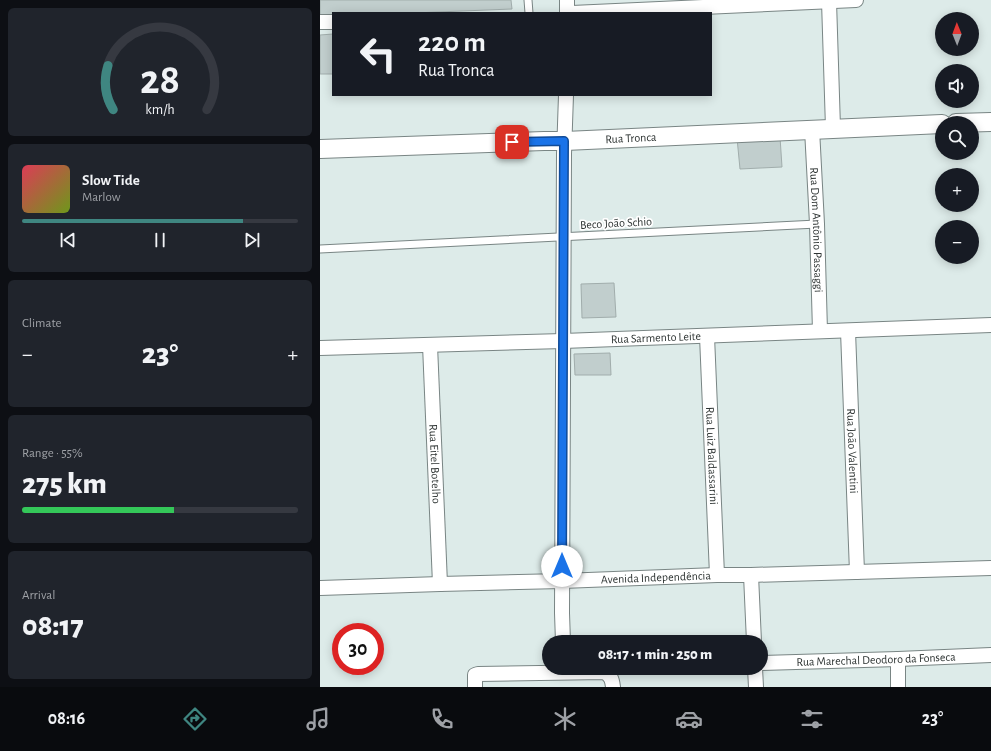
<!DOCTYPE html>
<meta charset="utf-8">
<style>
body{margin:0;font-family:"Alegreya Sans",sans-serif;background:#20242c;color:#f1f3f6;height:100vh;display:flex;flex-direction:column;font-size:15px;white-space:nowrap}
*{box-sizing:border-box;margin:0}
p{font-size:13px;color:#9ea1a6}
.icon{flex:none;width:22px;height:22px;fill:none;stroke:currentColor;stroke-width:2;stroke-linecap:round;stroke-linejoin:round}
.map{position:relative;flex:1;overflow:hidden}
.drawer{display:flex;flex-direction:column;gap:8px;padding:8px;background:#0d0f14;width:320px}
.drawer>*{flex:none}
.banner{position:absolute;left:12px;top:12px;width:380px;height:84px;border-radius:0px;box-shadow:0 2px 10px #0003;background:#171b24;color:#f1f3f6;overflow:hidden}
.needle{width:26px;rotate:359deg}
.fabs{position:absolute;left:615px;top:12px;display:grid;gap:8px}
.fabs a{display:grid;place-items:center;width:44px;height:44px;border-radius:50%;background:#171b24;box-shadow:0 2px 10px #0003;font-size:20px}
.speed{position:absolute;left:12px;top:623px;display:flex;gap:8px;font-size:20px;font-weight:700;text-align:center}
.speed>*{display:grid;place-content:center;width:52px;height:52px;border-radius:50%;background:#171b24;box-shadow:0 2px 10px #0003;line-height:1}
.speed .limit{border:6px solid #d22;background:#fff;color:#111}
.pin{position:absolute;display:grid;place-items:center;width:34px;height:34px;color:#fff;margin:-17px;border-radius:8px;box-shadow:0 2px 6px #0006}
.me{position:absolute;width:44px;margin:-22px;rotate:0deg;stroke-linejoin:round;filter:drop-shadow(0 0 3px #0008)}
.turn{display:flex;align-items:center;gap:14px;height:84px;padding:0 20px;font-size:18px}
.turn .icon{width:52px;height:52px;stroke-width:2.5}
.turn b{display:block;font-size:28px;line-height:34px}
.big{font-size:30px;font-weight:800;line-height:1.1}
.drawer .card{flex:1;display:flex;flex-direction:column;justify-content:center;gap:6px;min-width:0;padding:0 14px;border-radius:6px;background:#20242c}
.drawer .dial{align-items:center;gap:0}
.dial svg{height:104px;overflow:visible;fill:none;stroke:#363941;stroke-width:7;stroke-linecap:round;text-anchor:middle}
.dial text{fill:#f1f3f6;stroke:none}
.song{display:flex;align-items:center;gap:12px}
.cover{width:48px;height:48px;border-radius:6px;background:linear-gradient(135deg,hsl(350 70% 55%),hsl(80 70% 35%))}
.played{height:4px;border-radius:2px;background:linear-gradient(90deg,#3f8681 80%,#363941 80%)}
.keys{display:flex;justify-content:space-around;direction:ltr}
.heat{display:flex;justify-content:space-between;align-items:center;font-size:22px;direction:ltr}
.charge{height:6px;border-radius:3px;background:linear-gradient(90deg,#34c759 55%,#363941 0)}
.trip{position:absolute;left:222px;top:635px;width:226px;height:40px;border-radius:20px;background:#171b24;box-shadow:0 2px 10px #0003;font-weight:800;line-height:40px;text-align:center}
.tab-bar{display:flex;height:64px;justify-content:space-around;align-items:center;background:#090b0e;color:#9ea1a6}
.tab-bar .icon{width:28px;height:28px}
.tab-bar .selected{color:#3f8681}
.tab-bar b{font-size:18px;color:#f1f3f6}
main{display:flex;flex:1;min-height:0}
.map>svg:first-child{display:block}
.building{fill:#c1cecd;stroke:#a1adac}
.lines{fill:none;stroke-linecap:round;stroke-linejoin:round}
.service-casing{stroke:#798584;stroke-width:9}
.minor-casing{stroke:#798584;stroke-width:16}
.tertiary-casing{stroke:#798584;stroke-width:20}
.service{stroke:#fff;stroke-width:7}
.minor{stroke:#fff;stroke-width:14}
.tertiary{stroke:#fff;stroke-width:18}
.route-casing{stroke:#114b97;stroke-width:10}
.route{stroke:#1a73e8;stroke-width:7}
.labels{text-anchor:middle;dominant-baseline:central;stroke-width:3.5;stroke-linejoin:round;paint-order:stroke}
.street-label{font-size:12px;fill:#2d3332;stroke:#fff}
</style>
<main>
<section class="drawer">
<div class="card dial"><svg viewBox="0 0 100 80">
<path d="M14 69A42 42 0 1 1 86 69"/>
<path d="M14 69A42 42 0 0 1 10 35" stroke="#3f8681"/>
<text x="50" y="56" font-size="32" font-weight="700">28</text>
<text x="50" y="72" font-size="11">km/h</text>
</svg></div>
<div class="card">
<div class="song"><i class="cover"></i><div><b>Slow Tide</b><p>Marlow</p></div></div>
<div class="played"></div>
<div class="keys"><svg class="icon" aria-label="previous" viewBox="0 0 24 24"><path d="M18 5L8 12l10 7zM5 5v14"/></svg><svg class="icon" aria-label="pause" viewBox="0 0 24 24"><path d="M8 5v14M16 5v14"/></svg><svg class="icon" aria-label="next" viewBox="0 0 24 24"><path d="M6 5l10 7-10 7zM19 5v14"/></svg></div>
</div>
<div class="card"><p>Climate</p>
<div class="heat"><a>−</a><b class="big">23°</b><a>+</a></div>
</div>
<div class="card"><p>Range · 55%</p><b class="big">275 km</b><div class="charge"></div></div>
<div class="card"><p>Arrival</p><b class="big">08:17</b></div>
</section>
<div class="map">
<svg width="671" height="687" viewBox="0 0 671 687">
<rect width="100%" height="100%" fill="#ddebe9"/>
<g class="building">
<polygon points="0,0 191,0 192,9 93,13 13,13 13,16 0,16"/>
<polygon points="13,34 13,74 0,74 0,35"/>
<polygon points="460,137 462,167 420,169 417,138"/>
<polygon points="294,283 296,317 262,318 261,284"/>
<polygon points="290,353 291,375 255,375 254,354"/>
</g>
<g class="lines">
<g class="service-casing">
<g id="service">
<polyline points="208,0 209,13"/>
<polyline points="0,249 497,224"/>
</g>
</g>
<g class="minor-casing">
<g id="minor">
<polyline points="247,0 247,13"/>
<polyline points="509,1 513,128"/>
<polyline points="252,13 536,0"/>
<polyline points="0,22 13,22"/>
<path id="s1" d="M492 129 497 224 500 331"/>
<path id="s2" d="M528 331 537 572"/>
<path id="s3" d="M387 336 397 575"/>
<path id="s4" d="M110 345 120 584"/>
<path id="s5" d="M0 348 243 341 671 325"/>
<polyline points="431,575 434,642"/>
<path id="s6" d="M0 588 120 584 242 581 397 575H431L671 568"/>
<polyline points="243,642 242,613 244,154 246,95"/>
<polyline points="578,659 578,687"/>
<path id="s7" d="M441 663 578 659 671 655"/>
<polyline points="435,668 436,687"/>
<path d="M155 687V675L158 674 284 672C291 676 292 679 293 687"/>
</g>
</g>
<g class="tertiary-casing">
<g id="tertiary">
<polyline points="636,123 671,122"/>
<path id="s8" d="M0 149 224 141H245L622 124"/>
</g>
</g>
<use href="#service" class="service"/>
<use href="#minor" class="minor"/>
<use href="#tertiary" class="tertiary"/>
</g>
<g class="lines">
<g class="route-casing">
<polyline id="route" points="192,142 244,141 242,566"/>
</g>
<use href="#route" class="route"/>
</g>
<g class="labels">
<g class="street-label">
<text stroke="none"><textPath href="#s8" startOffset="311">Rua Tronca</textPath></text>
<text transform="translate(296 223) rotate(-3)">Beco João Schio</text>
<text stroke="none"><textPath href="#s1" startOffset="101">Rua Dom Antônio Passaggi</textPath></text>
<text stroke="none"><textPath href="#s5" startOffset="336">Rua Sarmento Leite</textPath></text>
<text stroke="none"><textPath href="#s2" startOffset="120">Rua João Valentini</textPath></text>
<text stroke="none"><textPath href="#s3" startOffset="120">Rua Luiz Baldassarini</textPath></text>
<text stroke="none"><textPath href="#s4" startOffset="119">Rua Eitel Botelho</textPath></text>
<text stroke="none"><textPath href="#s6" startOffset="336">Avenida Independência</textPath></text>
<text stroke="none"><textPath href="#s7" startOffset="115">Rua Marechal Deodoro da Fonseca</textPath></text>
</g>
</g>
</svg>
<div class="fabs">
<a><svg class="needle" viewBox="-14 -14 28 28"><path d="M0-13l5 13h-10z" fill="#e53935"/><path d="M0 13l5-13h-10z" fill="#9ea1a6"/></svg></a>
<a><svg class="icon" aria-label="sound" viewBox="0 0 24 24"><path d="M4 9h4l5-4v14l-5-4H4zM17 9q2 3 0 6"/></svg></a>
<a><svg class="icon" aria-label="search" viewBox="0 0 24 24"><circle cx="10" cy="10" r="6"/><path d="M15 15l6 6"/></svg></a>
<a>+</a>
<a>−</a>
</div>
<div class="speed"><div class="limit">30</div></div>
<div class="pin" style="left:192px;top:142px;background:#d93025"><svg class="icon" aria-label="arrive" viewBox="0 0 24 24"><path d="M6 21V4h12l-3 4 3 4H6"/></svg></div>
<svg class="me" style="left:242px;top:566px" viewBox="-20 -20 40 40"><circle r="19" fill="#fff"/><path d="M0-13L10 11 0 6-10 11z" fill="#1a73e8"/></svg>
<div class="trip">08:17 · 1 min · 250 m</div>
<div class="banner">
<div class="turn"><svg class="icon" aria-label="left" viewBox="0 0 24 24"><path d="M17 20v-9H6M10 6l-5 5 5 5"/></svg><div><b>220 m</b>Rua Tronca</div></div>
</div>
</div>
</main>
<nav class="tab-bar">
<b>08:16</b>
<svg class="icon selected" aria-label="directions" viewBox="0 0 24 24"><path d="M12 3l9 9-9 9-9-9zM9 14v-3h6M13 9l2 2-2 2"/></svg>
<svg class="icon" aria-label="music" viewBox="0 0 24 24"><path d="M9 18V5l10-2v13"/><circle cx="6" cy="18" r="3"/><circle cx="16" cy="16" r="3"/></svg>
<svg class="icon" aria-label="phone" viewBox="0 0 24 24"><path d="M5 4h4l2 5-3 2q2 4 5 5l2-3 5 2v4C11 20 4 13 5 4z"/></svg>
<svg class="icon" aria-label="climate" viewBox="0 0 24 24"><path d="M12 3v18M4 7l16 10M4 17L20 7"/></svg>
<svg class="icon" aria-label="car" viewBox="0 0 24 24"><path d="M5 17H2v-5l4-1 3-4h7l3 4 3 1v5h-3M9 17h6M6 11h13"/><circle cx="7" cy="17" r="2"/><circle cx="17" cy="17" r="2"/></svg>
<svg class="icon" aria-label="filters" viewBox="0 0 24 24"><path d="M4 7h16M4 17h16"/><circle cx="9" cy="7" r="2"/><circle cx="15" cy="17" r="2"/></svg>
<b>23°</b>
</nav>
